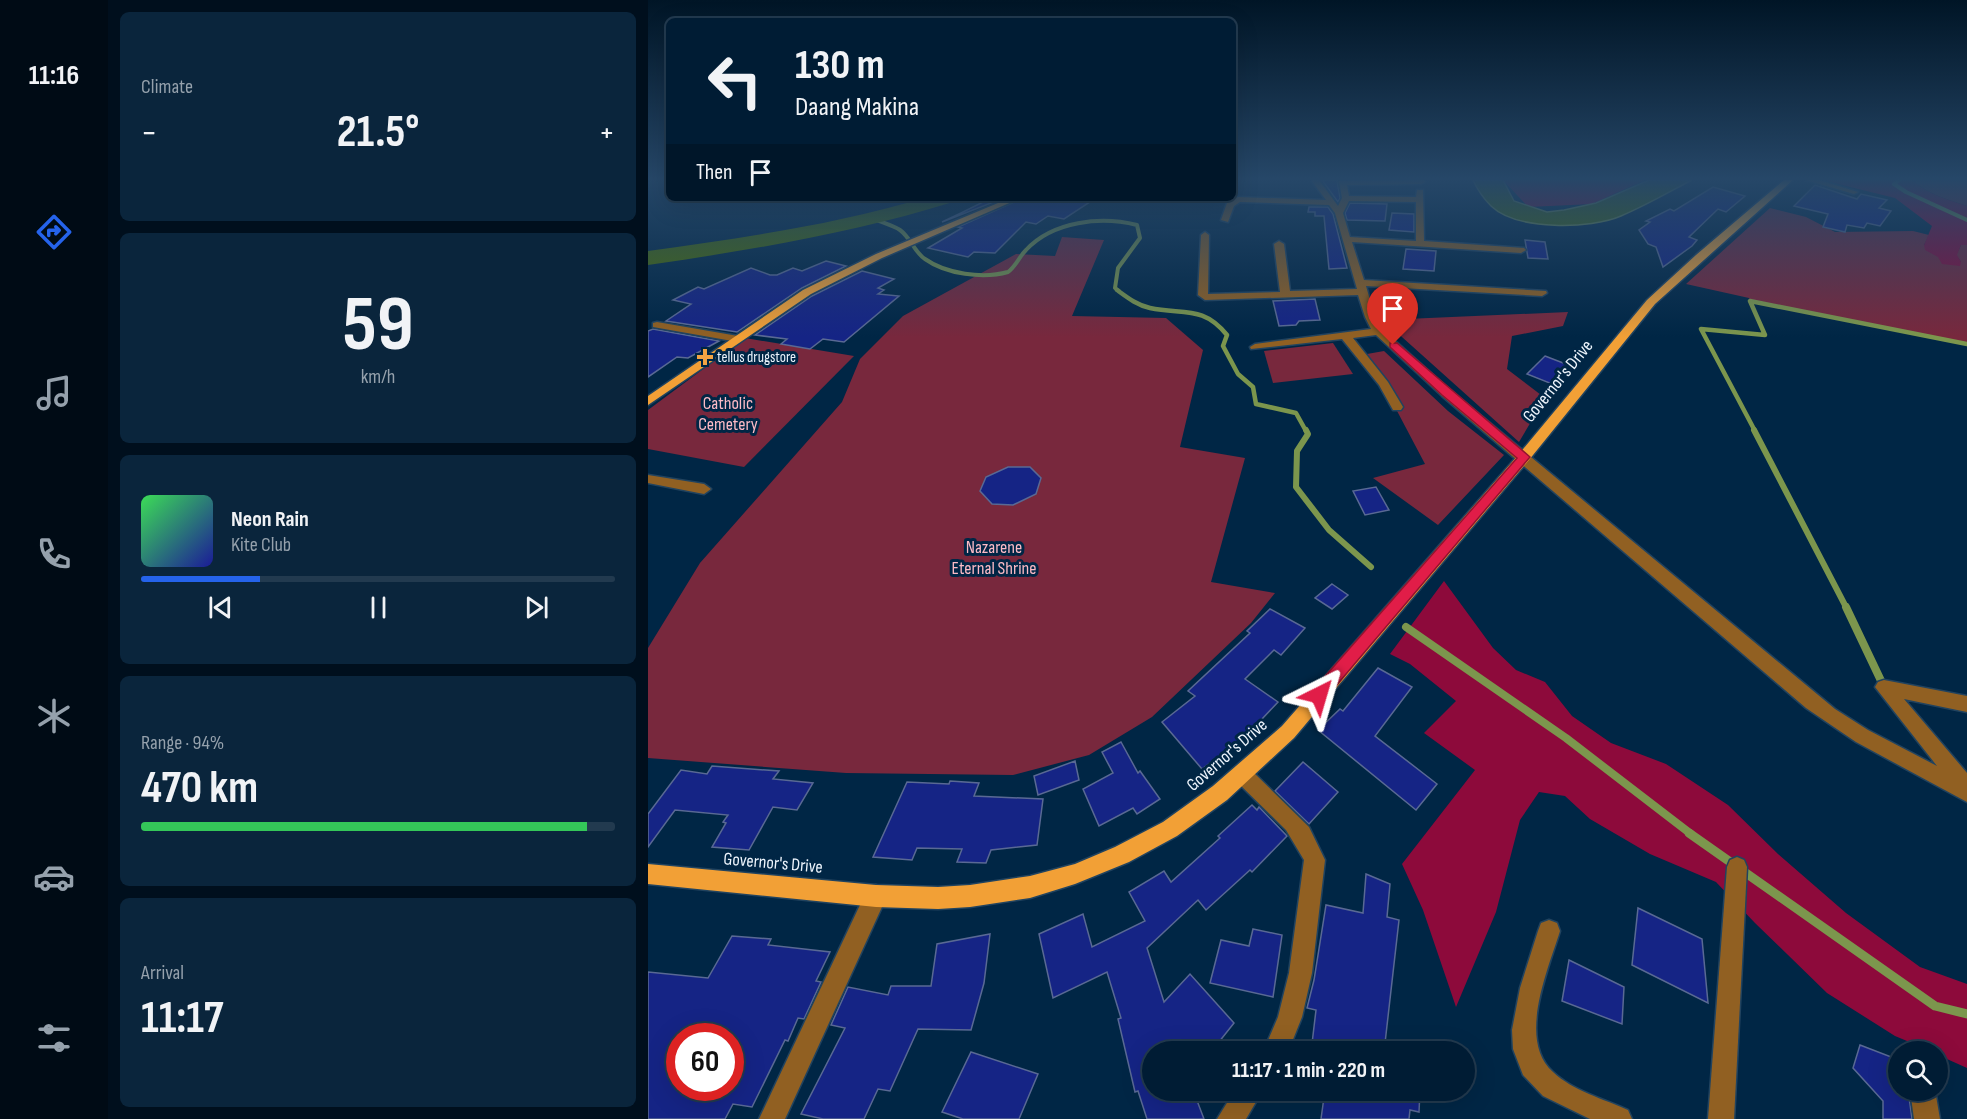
<!DOCTYPE html>
<meta charset="utf-8">
<style>
body{margin:0;font-family:"Sofia Sans Condensed",sans-serif;background:#0a253c;color:#f1f3f6;height:100vh;display:flex;flex-direction:column;font-size:22px;white-space:nowrap}
*{box-sizing:border-box;margin:0}
p{font-size:20px;color:#95a1ac}
.icon{flex:none;width:33px;height:33px;fill:none;stroke:currentColor;stroke-width:2;stroke-linecap:round;stroke-linejoin:round}
.map{position:relative;flex:1;overflow:hidden}
.details{display:flex;flex-direction:column;gap:12px;padding:12px;background:#000f1d;width:540px}
.details>*{flex:none}
.hud{position:absolute;left:18px;top:18px;width:570px;height:183px;border-radius:9px;box-shadow:0 6px 24px #0002,0 0 0 2px #223a4f;background:#001c34;color:#f1f3f6;overflow:hidden}
.controls{position:absolute;left:1240px;top:1041px;display:grid;gap:12px}
.controls a{display:grid;place-items:center;width:60px;height:60px;border-radius:50%;background:#001c34;box-shadow:0 6px 24px #0002,0 0 0 2px #223a4f;font-size:30px}
.speed{position:absolute;left:18px;top:1023px;display:flex;gap:12px;font-size:30px;font-weight:700;text-align:center}
.speed>*{display:grid;place-content:center;width:78px;height:78px;border-radius:50%;background:#001c34;box-shadow:0 6px 24px #0002,0 0 0 2px #223a4f;line-height:1}
.speed .limit{border:9px solid #d22;background:#fff;color:#111}
.pin{position:absolute;display:grid;place-items:center;width:51px;height:51px;color:#fff;margin:-62px -26px;border-radius:50% 50% 50% 0;rotate:-45deg;box-shadow:0 0 6px #0007}
.pin .icon{rotate:45deg}
.me{position:absolute;width:66px;margin:-33px;rotate:40deg;stroke-linejoin:round;filter:drop-shadow(0 0 4px #0008)}
.turn{display:flex;align-items:center;gap:21px;height:126px;padding:0 30px;font-size:27px}
.turn .icon{width:78px;height:78px;stroke-width:2.5}
.turn b{display:block;font-size:42px;line-height:51px}
.then{display:flex;align-items:center;height:57px;padding:0 30px;background:#0003;gap:12px;font-size:22px}
.big{font-size:45px;font-weight:700;line-height:1.1}
.details .tile{flex:1;display:flex;flex-direction:column;justify-content:center;gap:9px;min-width:0;padding:0 21px;border-radius:9px;background:#0a253c}
.details .dial{align-items:center;gap:0}
.dial b{font-size:78px;line-height:1}
.song{display:flex;align-items:center;gap:18px}
.cover{width:72px;height:72px;border-radius:9px;background:linear-gradient(135deg,hsl(130 70% 55%),hsl(240 70% 35%))}
.played{height:6px;border-radius:3px;background:linear-gradient(90deg,#2563eb 25%,#223a4f 25%)}
.keys{display:flex;justify-content:space-around;direction:ltr}
.heat{display:flex;justify-content:space-between;align-items:center;font-size:33px;direction:ltr}
.charge{height:9px;border-radius:4px;background:linear-gradient(90deg,#34c759 94%,#223a4f 0)}
.trip{position:absolute;left:494px;top:1041px;width:333px;height:60px;border-radius:30px;background:#001c34;box-shadow:0 6px 24px #0002,0 0 0 2px #223a4f;font-weight:700;line-height:60px;text-align:center}
main{display:flex;flex:1;min-height:0}
.tabs{display:flex;flex-direction:column;width:108px;justify-content:space-around;align-items:center;background:#000b15;color:#95a1ac}
.tabs .icon{width:42px;height:42px}
.tabs .on{color:#2563eb}
.tabs b{font-size:27px;color:#f1f3f6}
.map>svg:first-child{display:block}
.green{fill:#78283d}
.forest{fill:#8d0a3b}
.water{fill:#4c6e02;stroke:#7c964d;stroke-width:1.5}
.lines{fill:none;stroke-linecap:round;stroke-linejoin:round}
.stream-far4{stroke:#7c964d;stroke-width:4}
.stream-far3{stroke:#7c964d;stroke-width:4.5}
.stream-far2{stroke:#7c964d;stroke-width:6}
.stream-far1{stroke:#7c964d;stroke-width:8}
.stream{stroke:#7c964d;stroke-width:9}
.river{fill:#4c6e02;fill-rule:evenodd}
.building{fill:#152485;stroke:#596994;stroke-width:1.5;fill-rule:evenodd}
.minor-casing{stroke:#21435f;stroke-width:3}
.major-casing{stroke:#21435f;stroke-width:3}
.minor{fill:#916022;fill-rule:evenodd}
.major{fill:#f2a036;fill-rule:evenodd}
.route{fill:#e11d48;stroke:#92132f;stroke-width:1.5}
.poi-dot{fill:#f3a443;stroke:#002645;stroke-width:2}
.labels{text-anchor:middle;dominant-baseline:central;stroke-width:6;stroke-linejoin:round;paint-order:stroke}
.far-poi-label{font-size:15px;fill:#edf5fd;stroke:#002645;text-anchor:start}
.street-label{font-size:18px;fill:#edf5fd;stroke:#002645}
.park-label{font-size:18px;fill:#fcbbc6;stroke:#002645}
</style>
<main>
<nav class="tabs">
<b>11:16</b>
<svg class="icon on" aria-label="directions" viewBox="0 0 24 24"><path d="M12 3l9 9-9 9-9-9zM9 14v-3h6M13 9l2 2-2 2"/></svg>
<svg class="icon" aria-label="music" viewBox="0 0 24 24"><path d="M9 18V5l10-2v13"/><circle cx="6" cy="18" r="3"/><circle cx="16" cy="16" r="3"/></svg>
<svg class="icon" aria-label="phone" viewBox="0 0 24 24"><path d="M5 4h4l2 5-3 2q2 4 5 5l2-3 5 2v4C11 20 4 13 5 4z"/></svg>
<svg class="icon" aria-label="climate" viewBox="0 0 24 24"><path d="M12 3v18M4 7l16 10M4 17L20 7"/></svg>
<svg class="icon" aria-label="car" viewBox="0 0 24 24"><path d="M5 17H2v-5l4-1 3-4h7l3 4 3 1v5h-3M9 17h6M6 11h13"/><circle cx="7" cy="17" r="2"/><circle cx="17" cy="17" r="2"/></svg>
<svg class="icon" aria-label="filters" viewBox="0 0 24 24"><path d="M4 7h16M4 17h16"/><circle cx="9" cy="7" r="2"/><circle cx="15" cy="17" r="2"/></svg>
</nav>
<section class="details">
<div class="tile"><p>Climate</p>
<div class="heat"><a>−</a><b class="big">21.5°</b><a>+</a></div>
</div>
<div class="tile dial"><b>59</b><p>km/h</p></div>
<div class="tile">
<div class="song"><i class="cover"></i><div><b>Neon Rain</b><p>Kite Club</p></div></div>
<div class="played"></div>
<div class="keys"><svg class="icon" aria-label="previous" viewBox="0 0 24 24"><path d="M18 5L8 12l10 7zM5 5v14"/></svg><svg class="icon" aria-label="pause" viewBox="0 0 24 24"><path d="M8 5v14M16 5v14"/></svg><svg class="icon" aria-label="next" viewBox="0 0 24 24"><path d="M6 5l10 7-10 7zM19 5v14"/></svg></div>
</div>
<div class="tile"><p>Range · 94%</p><b class="big">470 km</b><div class="charge"></div></div>
<div class="tile"><p>Arrival</p><b class="big">11:17</b></div>
</section>
<div class="map">
<svg width="1319" height="1119" viewBox="0 0 1319 1119">
<rect width="100%" height="100%" fill="#002645"/>
<g class="green">
<path d="M1264 180H1319V206C1299 199 1279 194 1264 180Z"/>
<polygon points="1122,208 1158,217 1187,232 1265,231 1281,235 1276,245 1313,262 1308,255 1313,245 1319,245 1319,344 1102,301 1101,298 1038,284"/>
<polygon points="414,237 456,240 424,316 518,318 555,350 532,447 597,458 563,582 627,593 603,623 504,717 441,755 365,775 198,773 0,758 0,648 52,563 194,402 212,359 255,316 368,254 407,256"/>
<polygon points="920,312 915,326 864,336 859,369 897,398 871,442 735,320"/>
<polygon points="97,338 206,356 96,467 0,449 0,410"/>
<polygon points="685,343 705,374 625,383 616,351"/>
<polygon points="736,351 800,411 856,455 790,525 725,478 777,464 719,354"/>
</g>
<g class="forest">
<polygon points="855,180 997,180 944,204 880,207"/>
<path d="M1174 180H1264C1279 194 1299 199 1319 206V245H1313L1309 255 1313 262 1312 266 1294 264 1290 257 1277 250 1276 245 1284 226 1247 198Z"/>
<polygon points="796,581 845,648 868,670 897,682 924,716 963,743 1018,764 1080,805 1130,854 1198,913 1272,967 1319,984 1319,1068 1290,1055 1290,1052 1283,1051 1247,1036 1179,993 1107,923 1068,882 1002,854 942,819 917,796 891,792 872,820 848,912 808,1007 800,1051 808,1007 775,910 754,864 827,770 776,733 808,701 762,664 742,654"/>
</g>
<path class="water" d="M825 180H855L866 201 899 212 916 210 948 203 1001 180H1044C1021 192 997 206 973 216 943 229 869 231 843 206 836 199 829 189 825 180Z"/>
<g class="lines">
<g class="stream-far4">
<polyline points="1251,180 1246,184 1258,192 1319,220"/>
<path d="M226 219C235 223 245 225 252 230 263 238 266 252 277 259 298 274 335 279 360 272 368 266 371 257 378 250 405 221 453 216 489 225L492 238 470 268 467 288 471 291"/>
</g>
<g class="stream-far3">
<path d="M469 290C480 298 489 305 502 308 535 315 555 305 579 335L575 346 590 374 605 387 608 404 648 413 658 431"/>
<polyline points="1107,431 1053,329 1117,335 1102,301 1319,344"/>
</g>
<g class="stream-far2">
<polyline points="658,430 660,434 649,451 648,487 681,530 723,567"/>
<polyline points="1106,430 1199,609"/>
</g>
<g class="stream-far1">
<polyline points="1198,607 1236,687"/>
<polyline points="758,627 918,738 1043,834"/>
</g>
<polyline class="stream" points="1041,833 1287,1006 1319,1014"/>
<path class="river" d="M276 198H308L305 202C205 233 103 250 0 265V251C93 238 186 225 276 198Z"/>
</g>
<g class="building">
<polygon points="674,180 689,180 692,198 690,202"/>
<polygon points="1167,185 1209,199 1213,194 1239,200 1231,208 1243,211 1232,226 1219,223 1216,228 1199,225 1197,232 1175,227 1180,214 1146,206"/>
<polygon points="1065,187 1097,196 1078,212 1070,209 1041,237 1049,240 1044,246 1015,267 1008,247 1000,244 991,230 1002,222 998,221 1022,209 1026,211"/>
<polygon points="343,198 356,198 294,222 313,213"/>
<polygon points="375,198 448,198 416,219 400,216 388,224 378,222 347,253 326,252 320,257 280,248 314,228 310,227"/>
<polygon points="702,203 739,204 737,221 699,220 697,213"/>
<polygon points="661,207 680,207 685,214 699,268 681,269 676,216 667,216 667,212 660,212"/>
<polygon points="744,213 766,214 766,232 741,230"/>
<polygon points="877,240 897,242 900,259 880,258"/>
<polygon points="758,249 788,251 786,271 755,269"/>
<polygon points="178,261 198,266 154,288 89,332 18,321 43,304 25,300 50,287 56,289 103,268 122,275 129,275 145,268 154,271"/>
<polygon points="214,271 246,279 230,288 236,290 230,294 251,296 196,342 175,339 162,349 133,344 139,339 107,335 164,296"/>
<polygon points="667,299 672,320 651,321 648,325 631,326 625,301"/>
<polygon points="5,329 71,341 40,358 29,357 0,377 0,331"/>
<polygon points="897,356 923,366 904,384 879,374"/>
<polygon points="360,467 382,467 393,478 388,494 365,505 344,504 332,491 338,477"/>
<polygon points="728,487 741,510 717,515 705,491"/>
<polygon points="684,584 700,595 684,609 667,598"/>
<polygon points="622,609 657,628 633,655 626,650 597,679 630,702 597,737 554,769 514,722 547,696 540,691 602,633 599,631"/>
<polygon points="730,668 764,687 727,736 789,784 768,810 670,730 692,709 695,711"/>
<polygon points="473,742 490,773 492,771 512,799 489,814 485,808 451,826 435,789 465,773 454,752"/>
<polygon points="427,761 431,780 390,795 386,776"/>
<polygon points="655,762 690,792 661,824 627,791"/>
<polygon points="64,766 131,771 125,779 165,783 149,810 125,807 101,850 64,847 78,823 75,822 80,815 27,810 0,847 0,814 33,770 59,774"/>
<polygon points="302,781 331,783 326,796 395,799 389,845 343,850 338,863 309,862 314,849 269,848 264,860 225,857 259,782 301,784"/>
<polygon points="604,805 609,810 611,807 639,836 604,872 602,870 558,910 550,900 499,948 516,1002 542,974 586,1023 563,1052 504,1052 504,1090 545,1090 556,1119 499,1119 490,1091 487,1092 470,1019 473,1018 459,972 405,998 391,934 435,914 444,947 497,921 481,892 516,871 523,882 572,838 570,836"/>
<polygon points="718,874 742,884 739,917 751,920 736,1052 663,1052 668,1010 659,1008 666,980 678,905 715,913"/>
<polygon points="990,908 1054,939 1060,1003 984,965"/>
<polygon points="605,929 634,935 625,997 562,983 573,940 601,946"/>
<polygon points="342,934 336,983 323,1030 270,1029 242,1091 230,1089 216,1119 175,1119 153,1114 197,1028 183,1025 200,987 240,995 243,986 283,986 289,944"/>
<path d="M84 936 123 939 120 945 182 952 168 981 173 982 156 1019 150 1018 140 1041 137 1040 104 1107 85 1104 77 1119H0V972L60 978ZM32 1036H82V1088H32Z"/>
<polygon points="921,960 976,987 974,1024 914,1001"/>
<polygon points="1212,1045 1251,1060 1251,1090 1260,1090 1264,1119 1235,1119 1235,1101 1205,1068"/>
<polygon points="323,1052 390,1074 371,1119 315,1119 294,1112"/>
<polygon points="677,1090 772,1090 771,1112 762,1110 761,1119 673,1119"/>
</g>
<g class="lines">
<g class="minor-casing">
<g id="minor">
<path d="M663 180H671L690 206 694 198 691 181 776 180 777 182 773 184 699 185 701 196 768 197 769 190H775L776 241 876 248 878 250 873 253 704 242 716 280 898 291 899 293 894 296 718 286 727 317 734 329 802 390 1187 709 1220 730 1289 766 1227 687 1230 682 1236 680 1319 696V712L1256 699 1319 773V802L1208 742 1158 708 794 396 728 335 705 338 740 382 755 407 753 410H745L731 385 694 339 603 349 602 347 607 344 723 329 717 317 710 295 557 300 550 295 553 235 557 232 561 235 560 294 632 292 626 244 631 241 636 244 642 291 709 289 687 213 681 205 592 202 586 206 580 222 573 220 579 203 590 197 678 200ZM701 201 768 202V241L702 237 695 213Z"/>
<polygon points="1158,180 1171,180 1210,192 1206,194"/>
<polygon points="9,322 90,336 95,339 90,342 5,327 5,323"/>
<polygon points="0,475 56,484 63,489 56,494 0,483"/>
<polygon points="594,765 601,768 661,827 677,860 664,973 654,1017 640,1052 615,1052 630,1017 641,973 656,860 638,830 587,780 584,774 587,768"/>
<polygon points="1089,857 1096,860 1099,867 1086,1119 1060,1119 1079,867 1082,860"/>
<polygon points="228,885 236,888 239,896 137,1119 111,1119 220,888"/>
<path d="M901 920 909 923 912 931C900 970 869 1040 905 1072 925 1091 956 1099 980 1110L984 1119H942L895 1096 875 1075 865 1049 864 1030 872 988 890 931 893 923Z"/>
<polygon points="587,1090 615,1090 598,1119 569,1119"/>
<polygon points="1262,1090 1287,1090 1292,1119 1266,1119"/>
</g>
</g>
<g class="major-casing">
<g id="major">
<polygon points="1136,180 1145,180 1007,304 881,460 646,738 579,800 529,836 481,862 427,884 382,898 322,907 290,909 228,907 0,884 0,864 228,885 290,887 322,885 382,876 427,864 467,847 515,822 565,786 634,726 871,454 999,300 1048,255"/>
<polygon points="362,198 373,198 234,258 163,294 0,405 0,396 155,290 228,254"/>
</g>
</g>
<use href="#minor" class="minor"/>
<use href="#major" class="major"/>
</g>
<linearGradient id="sky" x2="0" y2="1"><stop stop-color="#001526"/><stop offset="0.53" stop-color="#264768"/><stop offset="1" stop-color="#264768" stop-opacity="0"/></linearGradient>
<rect width="1319" height="337" fill="url(#sky)"/>
<polygon class="route" points="742,343 749,343 882,457 676,700 671,702 665,700 663,695 665,690 869,458 794,395 742,347"/>
<path class="poi-dot" d="M54 348h6v6h6v6h-6v6h-6v-6h-6v-6h6z"/>
<g class="labels">
<g class="far-poi-label">
<text x="69" y="357">tellus drugstore</text>
</g>
<g class="street-label">
<text transform="translate(910 381) rotate(-51)">Governor's Drive</text>
<text transform="translate(579 755) rotate(-41)">Governor's Drive</text>
<text transform="translate(125 863) rotate(5)">Governor's Drive</text>
</g>
<g class="park-label">
<text x="80" y="403">Catholic<tspan x="80" dy="21">Cemetery</tspan></text>
<text x="346" y="547">Nazarene<tspan x="346" dy="21">Eternal Shrine</tspan></text>
</g>
</g>
</svg>
<div class="controls">
<a><svg class="icon" aria-label="search" viewBox="0 0 24 24"><circle cx="10" cy="10" r="6"/><path d="M15 15l6 6"/></svg></a>
</div>
<div class="speed"><div class="limit">60</div></div>
<div class="pin" style="left:745px;top:345px;background:#d93025"><svg class="icon" aria-label="arrive" viewBox="0 0 24 24"><path d="M6 21V4h12l-3 4 3 4H6"/></svg></div>
<svg class="me" style="left:671px;top:695px" viewBox="-20 -20 40 40"><path d="M0-17L14 15 0 8-14 15z" fill="#e11d48" stroke="#fff" stroke-width="4"/></svg>
<div class="trip">11:17 · 1 min · 220 m</div>
<div class="hud">
<div class="turn"><svg class="icon" aria-label="left" viewBox="0 0 24 24"><path d="M17 20v-9H6M10 6l-5 5 5 5"/></svg><div><b>130 m</b>Daang Makina</div></div>
<div class="then">Then<svg class="icon" aria-label="arrive" viewBox="0 0 24 24"><path d="M6 21V4h12l-3 4 3 4H6"/></svg></div>
</div>
</div>
</main>
